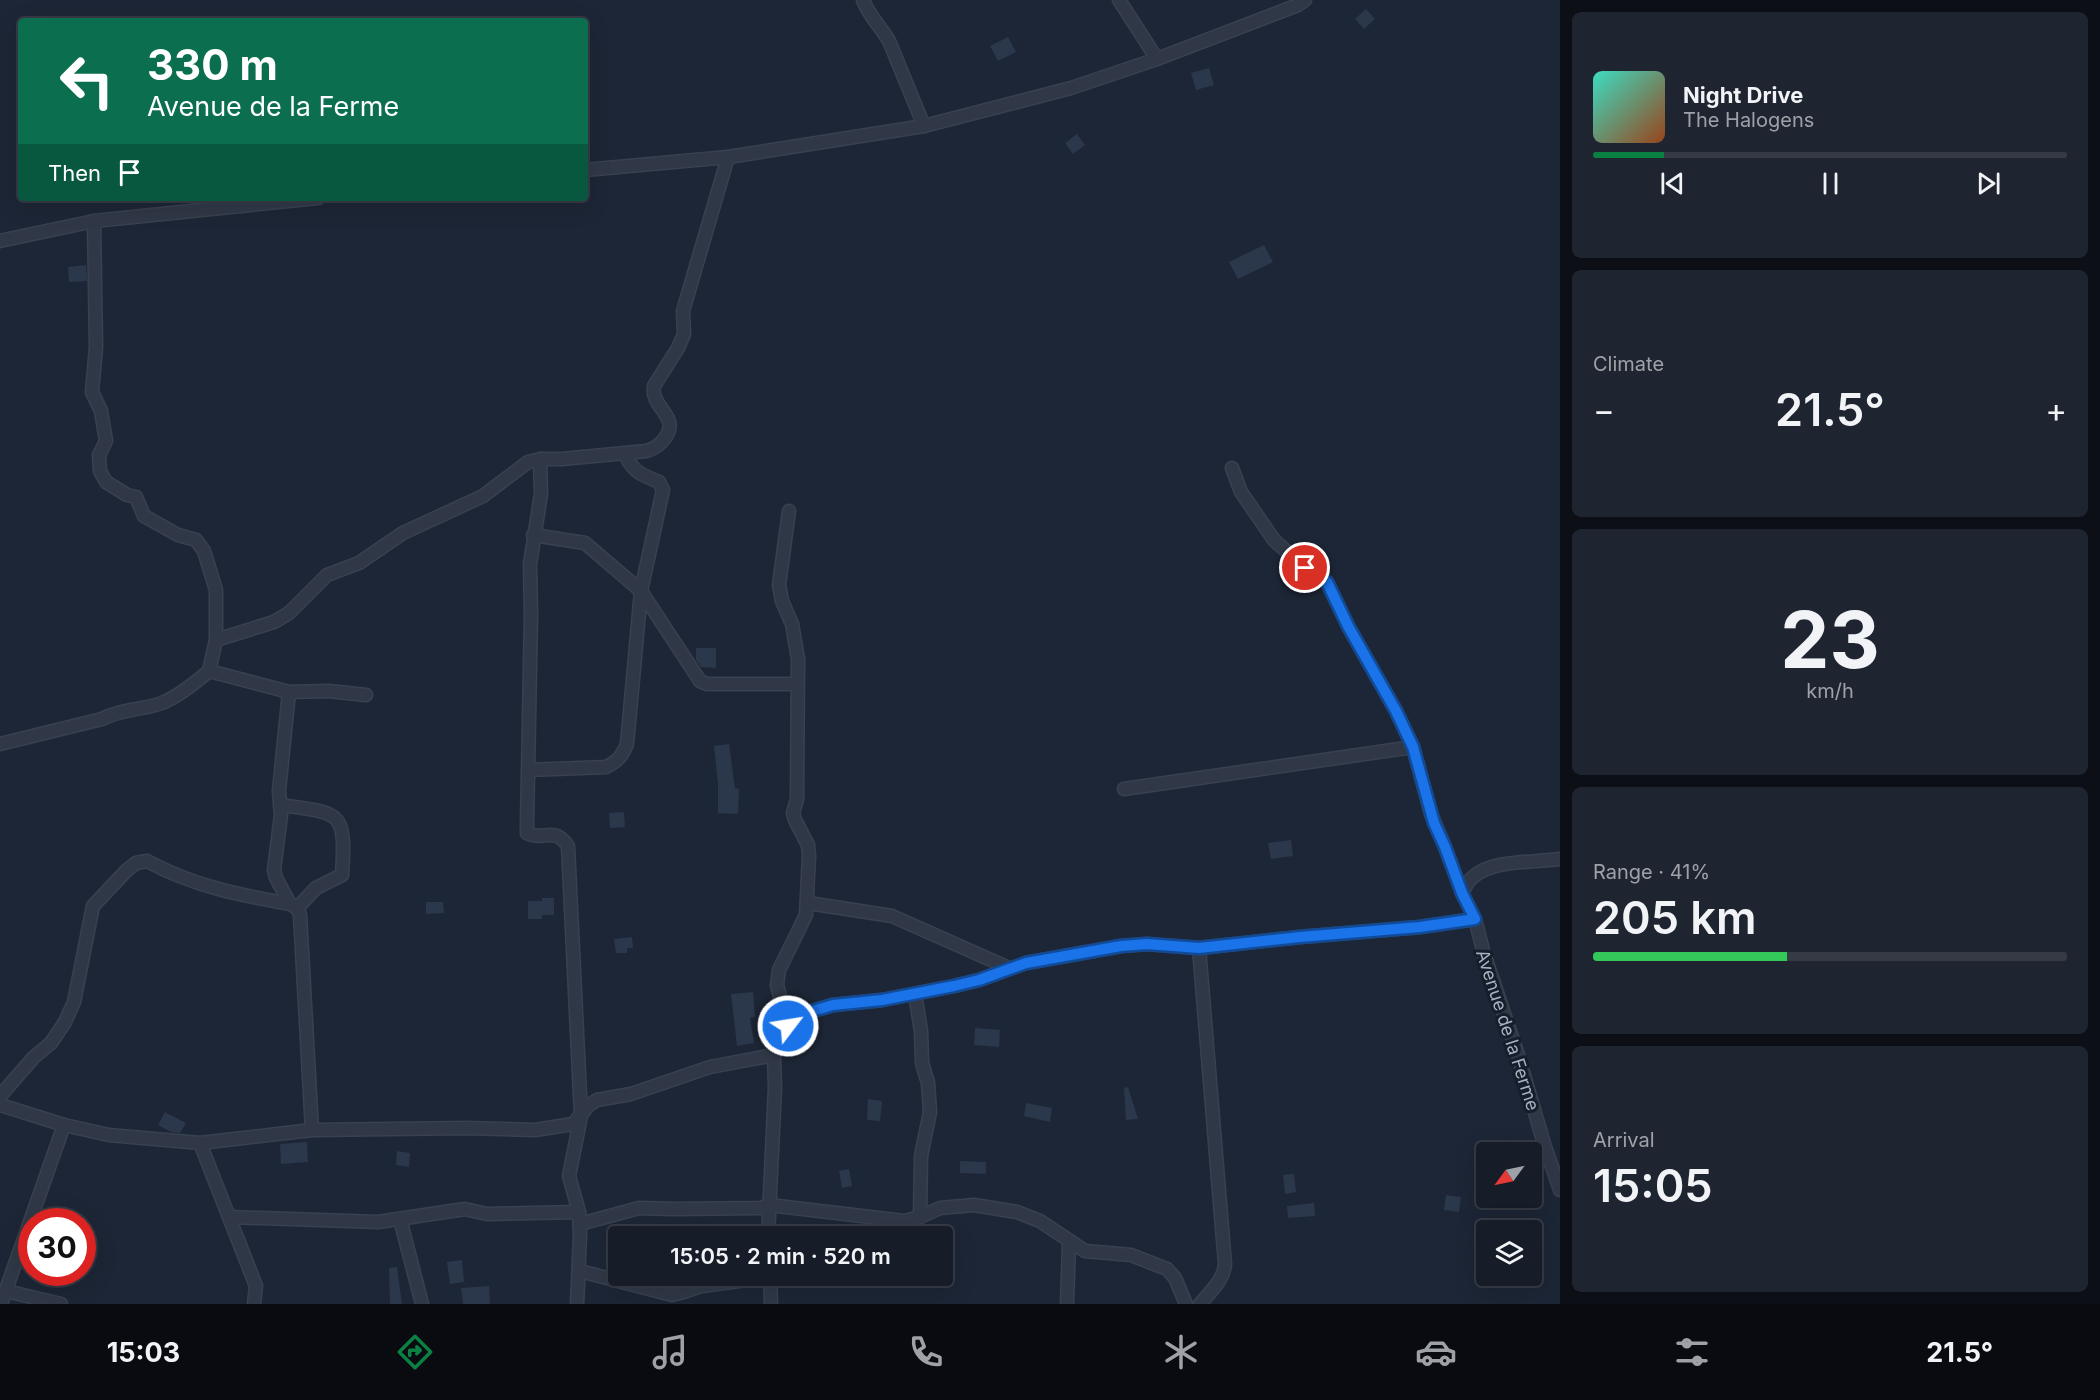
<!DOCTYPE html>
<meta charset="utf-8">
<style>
body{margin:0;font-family:Inter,sans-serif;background:#1f2530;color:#f1f3f6;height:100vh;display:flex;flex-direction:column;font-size:22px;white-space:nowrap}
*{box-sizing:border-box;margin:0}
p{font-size:20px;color:#9ea1a8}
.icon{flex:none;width:33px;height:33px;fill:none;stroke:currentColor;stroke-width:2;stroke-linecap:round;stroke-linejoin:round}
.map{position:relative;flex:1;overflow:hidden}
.panel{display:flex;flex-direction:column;gap:12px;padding:12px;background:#0c0f16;width:540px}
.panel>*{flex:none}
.guide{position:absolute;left:18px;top:18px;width:570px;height:183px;border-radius:6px;box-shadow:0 6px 24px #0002,0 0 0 2px #353a45;background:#0b6e4f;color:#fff;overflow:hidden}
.needle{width:39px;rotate:237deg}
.buttons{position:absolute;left:1476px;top:1142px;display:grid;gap:12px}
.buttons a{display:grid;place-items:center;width:66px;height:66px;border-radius:6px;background:#161c28;box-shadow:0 6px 24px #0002,0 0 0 2px #353a45;font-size:30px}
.speed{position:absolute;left:18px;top:1208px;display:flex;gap:12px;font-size:30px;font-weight:700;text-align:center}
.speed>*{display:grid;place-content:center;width:78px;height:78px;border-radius:50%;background:#161c28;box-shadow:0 6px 24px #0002,0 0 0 2px #353a45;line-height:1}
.speed .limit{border:9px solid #d22;background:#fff;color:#111}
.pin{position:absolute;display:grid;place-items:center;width:51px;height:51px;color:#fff;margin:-26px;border:3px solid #fff;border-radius:50%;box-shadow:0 2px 6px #0007}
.me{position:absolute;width:66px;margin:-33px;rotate:59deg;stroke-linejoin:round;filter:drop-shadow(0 0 4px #0008)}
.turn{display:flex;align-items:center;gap:21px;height:126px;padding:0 30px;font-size:27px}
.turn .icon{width:78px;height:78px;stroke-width:2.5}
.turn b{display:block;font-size:42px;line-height:51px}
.then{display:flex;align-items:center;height:57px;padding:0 30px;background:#0003;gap:12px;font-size:22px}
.big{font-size:45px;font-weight:600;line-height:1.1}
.panel .tile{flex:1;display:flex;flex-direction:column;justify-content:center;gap:9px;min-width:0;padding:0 21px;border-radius:9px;background:#1f2530}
.panel .dial{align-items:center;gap:0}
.dial b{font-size:78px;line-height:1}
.song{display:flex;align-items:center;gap:18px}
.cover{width:72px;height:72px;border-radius:9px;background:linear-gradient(135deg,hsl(170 70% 55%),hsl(20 70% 35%))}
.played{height:6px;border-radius:3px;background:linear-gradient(90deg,#0b8043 15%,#353a45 15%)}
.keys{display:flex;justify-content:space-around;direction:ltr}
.heat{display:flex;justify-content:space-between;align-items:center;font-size:33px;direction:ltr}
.charge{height:9px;border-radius:4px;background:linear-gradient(90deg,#34c759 41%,#353a45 0)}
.trip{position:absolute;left:608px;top:1226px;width:345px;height:60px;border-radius:6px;background:#161c28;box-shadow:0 6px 24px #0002,0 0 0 2px #353a45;font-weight:600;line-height:60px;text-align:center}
.dock{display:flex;height:96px;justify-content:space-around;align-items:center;background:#090b10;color:#9ea1a8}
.dock .icon{width:42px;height:42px}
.dock .active{color:#0b8043}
.dock b{font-size:27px;color:#f1f3f6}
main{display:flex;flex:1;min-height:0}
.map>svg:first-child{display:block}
.building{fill:#2b374b}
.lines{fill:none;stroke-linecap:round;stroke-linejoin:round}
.street-casing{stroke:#394150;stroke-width:15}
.street{stroke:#303847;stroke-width:12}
.route-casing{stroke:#114b97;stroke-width:15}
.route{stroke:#1a73e8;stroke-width:10}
.labels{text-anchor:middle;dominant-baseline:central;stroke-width:6;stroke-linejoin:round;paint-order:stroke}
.street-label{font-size:18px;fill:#a9b2c5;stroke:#161e2b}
</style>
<main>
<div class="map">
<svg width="1560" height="1304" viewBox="0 0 1560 1304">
<rect width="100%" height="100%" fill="#1d2636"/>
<g class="building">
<polygon points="1366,9 1375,19 1364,29 1355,19"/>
<polygon points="1008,37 1016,52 998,61 990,46"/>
<polygon points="1209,68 1214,85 1196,90 1191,73"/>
<polygon points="1077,134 1085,145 1073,154 1065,143"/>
<polygon points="1264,245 1273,262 1238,279 1229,262"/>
<polygon points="86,265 87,281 69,282 68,267"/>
<polygon points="696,648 716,648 716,668 701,667 696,660"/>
<polygon points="729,744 735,788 739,789 738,814 718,813 718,784 714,746"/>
<polygon points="624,812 625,827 610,828 609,813"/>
<polygon points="1291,840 1293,856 1271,859 1268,843"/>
<polygon points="542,898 554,898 554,915 542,915 542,919 528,919 528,901 542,901"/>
<polygon points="426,902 443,902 444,913 426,914"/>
<polygon points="632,937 633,948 627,948 627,953 616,953 614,939"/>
<polygon points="753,992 755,1017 750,1018 754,1043 737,1046 731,994"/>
<polygon points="975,1028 1000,1030 999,1047 974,1045"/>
<polygon points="1128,1087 1138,1119 1126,1120 1124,1088"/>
<polygon points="868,1099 882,1101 880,1121 867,1120"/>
<polygon points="1026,1103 1052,1108 1050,1122 1024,1116"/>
<polygon points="165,1112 186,1123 180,1133 171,1132 158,1125"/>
<polygon points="307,1142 308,1162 281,1164 280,1144"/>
<polygon points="397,1151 410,1153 409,1167 396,1165"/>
<polygon points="960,1161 986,1162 986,1174 960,1173"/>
<polygon points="849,1169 852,1186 842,1188 839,1171"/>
<polygon points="1294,1174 1296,1192 1285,1194 1283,1175"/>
<polygon points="1446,1195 1461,1197 1459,1212 1444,1210"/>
<polygon points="1314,1203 1315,1216 1288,1218 1287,1206"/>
<polygon points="462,1260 464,1282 450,1284 447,1262"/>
<polygon points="397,1267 402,1304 390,1304 389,1268"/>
<polygon points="489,1286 490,1304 463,1304 461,1288"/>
</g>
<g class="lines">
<g class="street-casing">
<g id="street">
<path d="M863 0C869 16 881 27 889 41L924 126"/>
<polyline points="1119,0 1157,59"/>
<polyline points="585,170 728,157 924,126 1071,88 1157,59 1298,5 1305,0"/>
<polyline points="94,221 96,347 92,392 101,411 106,441 99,455 100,471 106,482 127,495 136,497 144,516 178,535 196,540 204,551 216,590 216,640"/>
<polyline points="0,241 94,221 318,198"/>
<path d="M540 459 541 494 530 564 531 614 527 825V833C544 842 553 825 568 846L581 1116 569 1176 579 1212 580 1235 577 1304"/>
<polyline points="1232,468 1241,492 1274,540 1305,568 1327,582 1348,626 1396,711 1413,747 1431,814 1445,847 1462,893 1475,919 1484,954 1518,1055 1545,1147 1560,1190"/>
<polyline points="533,535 585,543 641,591 700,681 707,684 797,684"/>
<polyline points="209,671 289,692 329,691 366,695"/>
<polyline points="289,692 279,791 281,815 274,870 276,878 290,904"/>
<path d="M0 744 102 719C121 709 142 710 162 703 179 696 195 683 209 671L216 640 274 622 289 613 327 575 359 563 403 533 483 496 528 462 540 459H562L646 451C654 449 660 445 665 438 681 416 650 408 654 386L678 348 684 334 683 311 728 157"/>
<path d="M528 770 606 767C618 761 622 756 627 744L641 591 663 490 659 482C640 474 634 473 624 453"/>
<polyline points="1124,789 1413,747"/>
<path d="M280 805C342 813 346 811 342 875L316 888 297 908"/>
<path d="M1462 893C1465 887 1468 881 1473 877 1493 859 1535 863 1560 859"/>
<polyline points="808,903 892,916 1009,968"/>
<path d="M1199 948 1225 1264C1224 1280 1210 1292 1200 1304"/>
<polyline points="915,994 921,1031 922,1063 928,1083 930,1112 921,1156 920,1217"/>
<polyline points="788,1026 777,985 779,970 806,915 809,856 808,845 795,820 793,813 797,799 798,659 792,624 782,601 779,585 789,511"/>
<path d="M0 1096 34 1057 51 1043 65 1022 74 1002 93 906 127 870 136 863 147 861C193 886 239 895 290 904L297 908 300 915 312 1130"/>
<polyline points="0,1105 64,1125 109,1135 200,1143 312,1130 467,1128 535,1130 573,1124 589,1105 597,1100 631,1094 710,1067 774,1055 778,1042 788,1026 809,1012 833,1005 882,1000 954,986 979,980 1026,963 1121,946 1147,944 1199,948 1300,937 1420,927 1475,919"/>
<polyline points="200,1143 256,1286 254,1304"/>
<polyline points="229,1217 378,1222 465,1209 487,1214 579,1212"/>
<polyline points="400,1219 422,1304"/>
<polyline points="580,1224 639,1208 673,1209 760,1208 769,1205 904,1221 920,1217 940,1208 974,1205 1017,1212 1040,1221 1085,1251 1131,1255 1167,1269 1175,1278 1186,1304"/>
<polyline points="768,1236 775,1088 774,1055"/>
<polyline points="580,1271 672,1295 684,1292 702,1286 770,1277"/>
<polyline points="770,1275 771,1304"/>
<polyline points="6,1291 61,1304"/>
<polyline points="1,1304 64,1125"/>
<polyline points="1067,1304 1069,1242"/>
</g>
</g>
<use href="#street" class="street"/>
</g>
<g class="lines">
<g class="route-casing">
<polyline id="route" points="788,1026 809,1012 833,1005 882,1000 954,986 979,980 1026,963 1121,946 1147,944 1199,948 1300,937 1420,927 1475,919 1462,893 1445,847 1434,823 1413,747 1396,711 1348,626 1327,582 1305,568"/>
</g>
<use href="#route" class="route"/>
</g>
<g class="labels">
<g class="street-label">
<text transform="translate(1508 1030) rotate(72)">Avenue de la Ferme</text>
</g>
</g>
</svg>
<div class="buttons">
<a><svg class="needle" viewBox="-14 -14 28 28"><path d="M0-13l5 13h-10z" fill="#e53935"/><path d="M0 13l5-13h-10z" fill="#9ea1a8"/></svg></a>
<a><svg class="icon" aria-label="layers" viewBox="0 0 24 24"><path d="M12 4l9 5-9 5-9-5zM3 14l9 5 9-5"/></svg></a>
</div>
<div class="speed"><div class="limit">30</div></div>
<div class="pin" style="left:1305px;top:568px;background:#d93025"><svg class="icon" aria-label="arrive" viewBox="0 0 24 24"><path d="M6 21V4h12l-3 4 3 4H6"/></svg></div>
<svg class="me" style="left:788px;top:1026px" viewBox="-20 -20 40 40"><circle r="17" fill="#1a73e8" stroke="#fff" stroke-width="3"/><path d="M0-11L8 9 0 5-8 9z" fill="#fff"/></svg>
<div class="trip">15:05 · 2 min · 520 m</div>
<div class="guide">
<div class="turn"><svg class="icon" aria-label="left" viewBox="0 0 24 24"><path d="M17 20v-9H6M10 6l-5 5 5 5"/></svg><div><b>330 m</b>Avenue de la Ferme</div></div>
<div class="then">Then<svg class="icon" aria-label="arrive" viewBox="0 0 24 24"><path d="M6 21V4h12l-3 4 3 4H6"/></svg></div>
</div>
</div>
<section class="panel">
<div class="tile">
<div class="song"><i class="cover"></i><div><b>Night Drive</b><p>The Halogens</p></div></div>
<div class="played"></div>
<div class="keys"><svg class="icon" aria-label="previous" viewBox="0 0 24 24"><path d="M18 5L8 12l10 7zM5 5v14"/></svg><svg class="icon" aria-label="pause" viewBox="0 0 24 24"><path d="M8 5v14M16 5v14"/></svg><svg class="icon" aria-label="next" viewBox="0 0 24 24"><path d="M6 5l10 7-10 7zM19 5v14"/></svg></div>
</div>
<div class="tile"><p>Climate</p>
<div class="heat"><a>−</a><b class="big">21.5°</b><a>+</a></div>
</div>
<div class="tile dial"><b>23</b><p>km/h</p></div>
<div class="tile"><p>Range · 41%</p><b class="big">205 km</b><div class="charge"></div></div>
<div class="tile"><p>Arrival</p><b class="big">15:05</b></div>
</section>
</main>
<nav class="dock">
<b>15:03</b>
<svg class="icon active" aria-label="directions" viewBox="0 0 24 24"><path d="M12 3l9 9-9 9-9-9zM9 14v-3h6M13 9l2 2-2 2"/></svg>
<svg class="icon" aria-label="music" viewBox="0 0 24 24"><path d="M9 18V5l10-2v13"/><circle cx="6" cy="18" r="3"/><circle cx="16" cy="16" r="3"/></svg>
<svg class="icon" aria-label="phone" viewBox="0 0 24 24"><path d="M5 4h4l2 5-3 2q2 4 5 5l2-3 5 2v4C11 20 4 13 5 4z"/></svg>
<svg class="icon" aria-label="climate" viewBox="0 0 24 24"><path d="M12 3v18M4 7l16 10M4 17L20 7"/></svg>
<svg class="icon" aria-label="car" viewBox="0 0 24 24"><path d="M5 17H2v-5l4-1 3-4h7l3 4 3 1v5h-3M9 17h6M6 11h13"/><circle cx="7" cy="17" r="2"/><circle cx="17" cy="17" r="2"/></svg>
<svg class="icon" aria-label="filters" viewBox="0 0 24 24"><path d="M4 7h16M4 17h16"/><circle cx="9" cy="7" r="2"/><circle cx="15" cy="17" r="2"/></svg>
<b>21.5°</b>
</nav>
